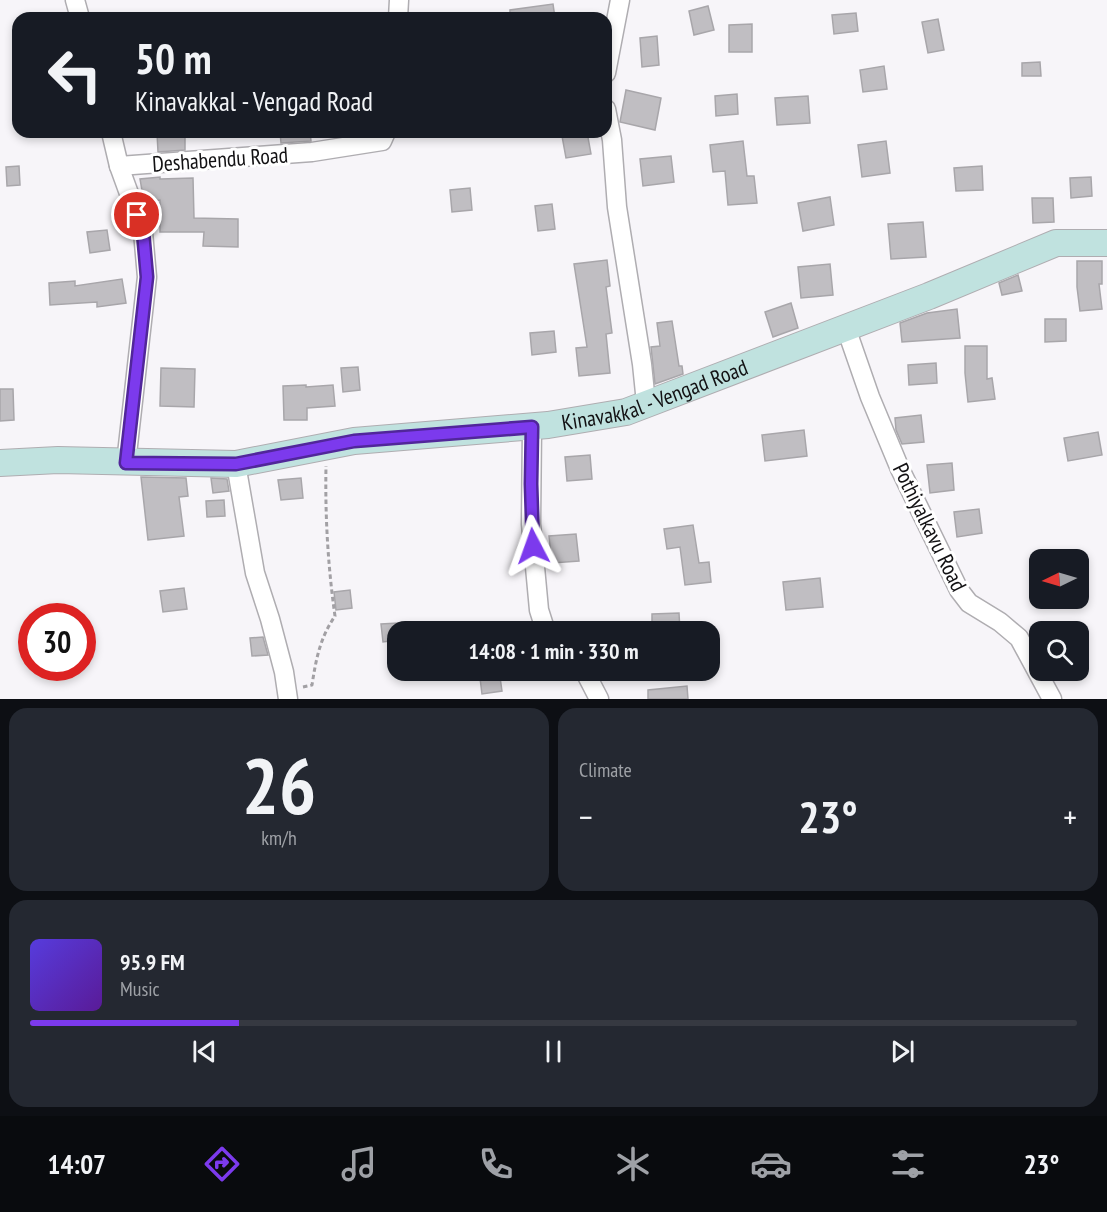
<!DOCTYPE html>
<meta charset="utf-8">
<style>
body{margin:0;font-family:"PT Sans Narrow",sans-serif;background:#242831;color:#f1f3f6;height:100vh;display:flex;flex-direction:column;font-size:22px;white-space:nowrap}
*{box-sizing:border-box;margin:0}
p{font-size:20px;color:#9ea1a6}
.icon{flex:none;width:33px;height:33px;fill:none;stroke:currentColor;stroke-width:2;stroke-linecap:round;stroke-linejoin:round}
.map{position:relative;height:699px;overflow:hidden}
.panel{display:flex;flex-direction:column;gap:9px;padding:9px;background:#0d0f14;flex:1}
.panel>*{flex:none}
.guide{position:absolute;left:12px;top:12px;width:600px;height:126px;border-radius:18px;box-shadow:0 3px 9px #0003;background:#171b24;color:#f1f3f6;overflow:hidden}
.needle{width:39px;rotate:265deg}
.controls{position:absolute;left:1029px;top:549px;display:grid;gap:12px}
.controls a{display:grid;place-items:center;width:60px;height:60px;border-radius:12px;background:#171b24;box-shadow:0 3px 9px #0003;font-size:30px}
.speed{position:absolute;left:18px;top:603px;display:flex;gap:12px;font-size:30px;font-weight:700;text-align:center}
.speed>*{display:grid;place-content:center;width:78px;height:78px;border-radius:50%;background:#171b24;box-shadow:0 3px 9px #0003;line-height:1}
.speed .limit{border:9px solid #d22;background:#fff;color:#111}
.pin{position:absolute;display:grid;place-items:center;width:51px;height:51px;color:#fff;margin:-26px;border:3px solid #fff;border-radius:50%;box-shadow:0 2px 6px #0007}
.me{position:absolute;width:66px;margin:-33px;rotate:356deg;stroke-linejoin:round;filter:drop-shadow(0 0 4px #0008)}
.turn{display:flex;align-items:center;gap:21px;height:126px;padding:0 24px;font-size:27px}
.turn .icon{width:78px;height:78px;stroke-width:2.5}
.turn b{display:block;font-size:42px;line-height:51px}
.big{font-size:45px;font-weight:700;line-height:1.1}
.panel .tile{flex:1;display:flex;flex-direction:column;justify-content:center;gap:9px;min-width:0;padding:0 21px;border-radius:18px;background:#242831}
.panel .dial{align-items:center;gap:0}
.dial b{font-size:78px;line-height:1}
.song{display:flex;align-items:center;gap:18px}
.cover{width:72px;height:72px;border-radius:9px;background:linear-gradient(135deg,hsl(250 70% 55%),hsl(270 70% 35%))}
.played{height:6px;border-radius:3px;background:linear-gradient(90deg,#7c3aed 20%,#363941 20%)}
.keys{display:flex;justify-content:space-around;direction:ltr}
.heat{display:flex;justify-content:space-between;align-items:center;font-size:33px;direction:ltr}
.panel .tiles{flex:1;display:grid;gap:9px;grid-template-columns:1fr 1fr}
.tile:last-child{grid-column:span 2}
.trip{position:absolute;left:387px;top:621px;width:333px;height:60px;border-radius:18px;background:#171b24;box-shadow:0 3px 9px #0003;font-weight:700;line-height:60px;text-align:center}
.tab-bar{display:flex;height:96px;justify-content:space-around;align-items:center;background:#090b0e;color:#9ea1a6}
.tab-bar .icon{width:42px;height:42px}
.tab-bar .selected{color:#7c3aed}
.tab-bar b{font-size:27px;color:#f1f3f6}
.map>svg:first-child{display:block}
.building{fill:#c0bec2;stroke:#a8a6aa;stroke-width:1.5}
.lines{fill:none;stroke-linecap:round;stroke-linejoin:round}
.minor-casing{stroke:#afadb1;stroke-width:21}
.secondary-casing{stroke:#afadb1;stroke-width:28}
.path{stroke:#a2a0a4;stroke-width:3;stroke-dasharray:4.5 3;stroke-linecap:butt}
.minor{stroke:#fff;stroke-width:18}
.secondary{stroke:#c0e2df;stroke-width:26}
.route-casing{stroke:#51269a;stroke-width:15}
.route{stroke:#7c3aed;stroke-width:10}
.labels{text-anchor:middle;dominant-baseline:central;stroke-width:6;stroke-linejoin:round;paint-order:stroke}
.street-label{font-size:22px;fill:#121113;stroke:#fff}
</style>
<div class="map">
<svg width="1107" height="699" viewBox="0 0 1107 699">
<rect width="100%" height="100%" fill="#f7f5f9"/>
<g class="building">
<polygon points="553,4 555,18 510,18 510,10"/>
<polygon points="708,6 714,30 694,35 689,11"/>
<polygon points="856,13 858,31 834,34 832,15"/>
<polygon points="938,19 944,50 928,53 922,22"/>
<polygon points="752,24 752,52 729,52 729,25"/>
<polygon points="657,36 659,65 642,67 640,38"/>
<polygon points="1040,62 1041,76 1022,76 1022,63"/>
<polygon points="884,66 887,89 863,92 860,70"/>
<polygon points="626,90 661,98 655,130 620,122"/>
<polygon points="737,94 738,114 716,116 715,96"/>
<polygon points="808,96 810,123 777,125 775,98"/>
<polygon points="185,132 185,150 158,152 157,133"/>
<polygon points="280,132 310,132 311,141 281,143"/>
<polygon points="587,132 591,154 566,158 562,136"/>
<polygon points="743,141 747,176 754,176 757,203 728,205 725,171 713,172 710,145"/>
<polygon points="886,141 890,173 862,177 858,145"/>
<polygon points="671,156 674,182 643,186 640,159"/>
<polygon points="19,166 20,185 7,186 6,167"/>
<polygon points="982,166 983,190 956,191 954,168"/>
<polygon points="160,177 160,179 193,178 194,218 238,219 238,247 203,246 204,232 160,232 160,200 144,202 140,179"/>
<polygon points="1091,177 1092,196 1071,198 1070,178"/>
<polygon points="470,188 472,210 452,212 450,190"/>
<polygon points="830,197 834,225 803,231 798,203"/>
<polygon points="1032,198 1053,198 1054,222 1033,223"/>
<polygon points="552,204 555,229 538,231 535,206"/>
<polygon points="923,222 926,257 891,259 888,224"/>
<polygon points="107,230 110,250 90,253 87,232"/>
<polygon points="607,260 610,286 606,287 612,333 606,334 610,373 579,376 576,348 587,347 574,264"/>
<polygon points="1077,261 1102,261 1102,284 1099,284 1102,309 1080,311 1077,287"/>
<polygon points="830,264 833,295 801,298 798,267"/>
<polygon points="1018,275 1022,291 1002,295 999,283"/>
<polygon points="122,279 126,303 97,307 97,302 50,305 49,283 75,281 75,286"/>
<polygon points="791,303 798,328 773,337 765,312"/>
<polygon points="957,309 960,338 902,342 900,323 927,313"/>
<polygon points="1045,319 1066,319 1066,341 1045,342"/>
<polygon points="672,321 679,366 682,366 683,374 655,384 651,347 660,346 657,323"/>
<polygon points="554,331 556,352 532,355 530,333"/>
<polygon points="965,346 987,346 987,379 992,378 995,399 968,402 965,373"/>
<polygon points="936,363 937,383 909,385 908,365"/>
<polygon points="358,367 360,390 343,392 341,368"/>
<polygon points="161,368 195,369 194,407 160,406"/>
<polygon points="306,385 306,387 333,385 335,406 307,408 307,420 284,420 283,386"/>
<polygon points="0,389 13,389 14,420 0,421"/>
<polygon points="921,415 924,442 902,444 896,430 895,418"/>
<polygon points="804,430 807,456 765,461 762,435"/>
<polygon points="1098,432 1102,455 1068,461 1064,438"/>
<polygon points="590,455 592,479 567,481 565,457"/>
<polygon points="952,463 954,490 930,493 927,465"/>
<polygon points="141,477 186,478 188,496 179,497 184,536 148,540"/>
<polygon points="211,478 227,479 229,491 213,493"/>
<polygon points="301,478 303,498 281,500 278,480"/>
<polygon points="224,500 225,516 207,517 206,501"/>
<polygon points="979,509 982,533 957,537 954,512"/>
<polygon points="693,525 699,563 709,562 711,582 685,585 680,547 667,549 664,529"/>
<polygon points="576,534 579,561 552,563 549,536"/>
<polygon points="820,578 823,607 786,610 783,582"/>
<polygon points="184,588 187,609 163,612 160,591"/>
<polygon points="350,590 352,608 336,610 334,592"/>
<polygon points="679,613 680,632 652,632 652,614"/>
<polygon points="398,623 398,640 383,642 381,624"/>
<polygon points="263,637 268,655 252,656 250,638"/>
<polygon points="479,670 499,670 502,691 482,694"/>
<polygon points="687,686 688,699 648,699 648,690"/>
</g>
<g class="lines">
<g class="minor-casing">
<g id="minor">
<polyline points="75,0 80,18"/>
<polyline points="398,18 399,0"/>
<polyline points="606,73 620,0"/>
<polyline points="606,109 612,140 617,207 642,364 646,403"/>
<polyline points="111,132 119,166 143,232 147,277 126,463"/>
<polyline points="119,166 312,152 382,141 386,132"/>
<polyline points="846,328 870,397 900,469 959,590 969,603 1000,622 1019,638 1052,699"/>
<polyline points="532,427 531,524 539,610 546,632"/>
<polyline points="236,464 255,573 270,619 284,672 288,699"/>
<polyline points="584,670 599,699"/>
</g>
</g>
<g class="secondary-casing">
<g id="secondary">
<path id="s1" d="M0 463 58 460 236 464 354 441 548 425 626 412 929 296 1056 243H1107"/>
</g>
</g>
<path class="path" d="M303 687 312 685C316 659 320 638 335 616 328 567 325 516 326 466"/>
<use href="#minor" class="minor"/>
<use href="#secondary" class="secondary"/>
</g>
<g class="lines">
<g class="route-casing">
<polyline id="route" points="137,215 143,232 147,277 126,463 236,464 354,441 532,427 531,484 533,546"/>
</g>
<use href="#route" class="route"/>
</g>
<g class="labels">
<g class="street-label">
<text transform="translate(220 159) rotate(-4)">Deshabendu Road</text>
<text stroke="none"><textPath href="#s1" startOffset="662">Kinavakkal - Vengad Road</textPath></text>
<text transform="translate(930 527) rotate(64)">Pothiyalkavu Road</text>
</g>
</g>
</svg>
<div class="controls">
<a><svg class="needle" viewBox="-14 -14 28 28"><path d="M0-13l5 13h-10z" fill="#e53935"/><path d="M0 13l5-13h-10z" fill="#9ea1a6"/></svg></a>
<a><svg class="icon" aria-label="search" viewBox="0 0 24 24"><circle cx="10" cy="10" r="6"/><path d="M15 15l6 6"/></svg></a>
</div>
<div class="speed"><div class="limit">30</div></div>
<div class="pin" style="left:137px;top:215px;background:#d93025"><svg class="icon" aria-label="arrive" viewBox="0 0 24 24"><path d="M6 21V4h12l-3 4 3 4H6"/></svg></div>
<svg class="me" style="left:533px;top:546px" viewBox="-20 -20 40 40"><path d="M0-17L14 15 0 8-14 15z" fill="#7c3aed" stroke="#fff" stroke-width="4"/></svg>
<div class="trip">14:08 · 1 min · 330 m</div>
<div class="guide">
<div class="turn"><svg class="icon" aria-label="left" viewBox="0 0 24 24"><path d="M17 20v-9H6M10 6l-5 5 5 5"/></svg><div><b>50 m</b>Kinavakkal - Vengad Road</div></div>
</div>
</div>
<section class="panel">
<div class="tiles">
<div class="tile dial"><b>26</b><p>km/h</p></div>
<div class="tile"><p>Climate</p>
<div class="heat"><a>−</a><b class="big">23°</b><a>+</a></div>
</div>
<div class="tile">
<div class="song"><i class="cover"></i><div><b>95.9 FM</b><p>Music</p></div></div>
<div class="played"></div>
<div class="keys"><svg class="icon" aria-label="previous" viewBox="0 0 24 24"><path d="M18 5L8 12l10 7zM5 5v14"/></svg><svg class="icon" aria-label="pause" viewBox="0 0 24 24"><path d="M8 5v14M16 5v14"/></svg><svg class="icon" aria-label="next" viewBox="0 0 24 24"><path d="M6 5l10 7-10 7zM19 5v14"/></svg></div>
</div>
</div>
</section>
<nav class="tab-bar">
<b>14:07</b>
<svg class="icon selected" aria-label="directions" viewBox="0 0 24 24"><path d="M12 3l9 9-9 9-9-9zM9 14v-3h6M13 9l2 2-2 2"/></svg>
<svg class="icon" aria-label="music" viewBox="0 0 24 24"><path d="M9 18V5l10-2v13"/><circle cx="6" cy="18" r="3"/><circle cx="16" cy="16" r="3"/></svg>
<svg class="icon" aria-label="phone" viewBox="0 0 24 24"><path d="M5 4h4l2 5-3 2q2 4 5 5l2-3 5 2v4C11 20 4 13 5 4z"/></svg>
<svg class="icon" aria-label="climate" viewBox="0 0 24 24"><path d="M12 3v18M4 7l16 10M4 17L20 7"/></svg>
<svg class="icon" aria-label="car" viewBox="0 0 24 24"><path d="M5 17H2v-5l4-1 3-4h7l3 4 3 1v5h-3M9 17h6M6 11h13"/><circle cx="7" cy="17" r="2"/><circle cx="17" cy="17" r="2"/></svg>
<svg class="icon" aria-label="filters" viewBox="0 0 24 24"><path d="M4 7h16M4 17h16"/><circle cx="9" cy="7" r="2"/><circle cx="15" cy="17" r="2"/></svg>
<b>23°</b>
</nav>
